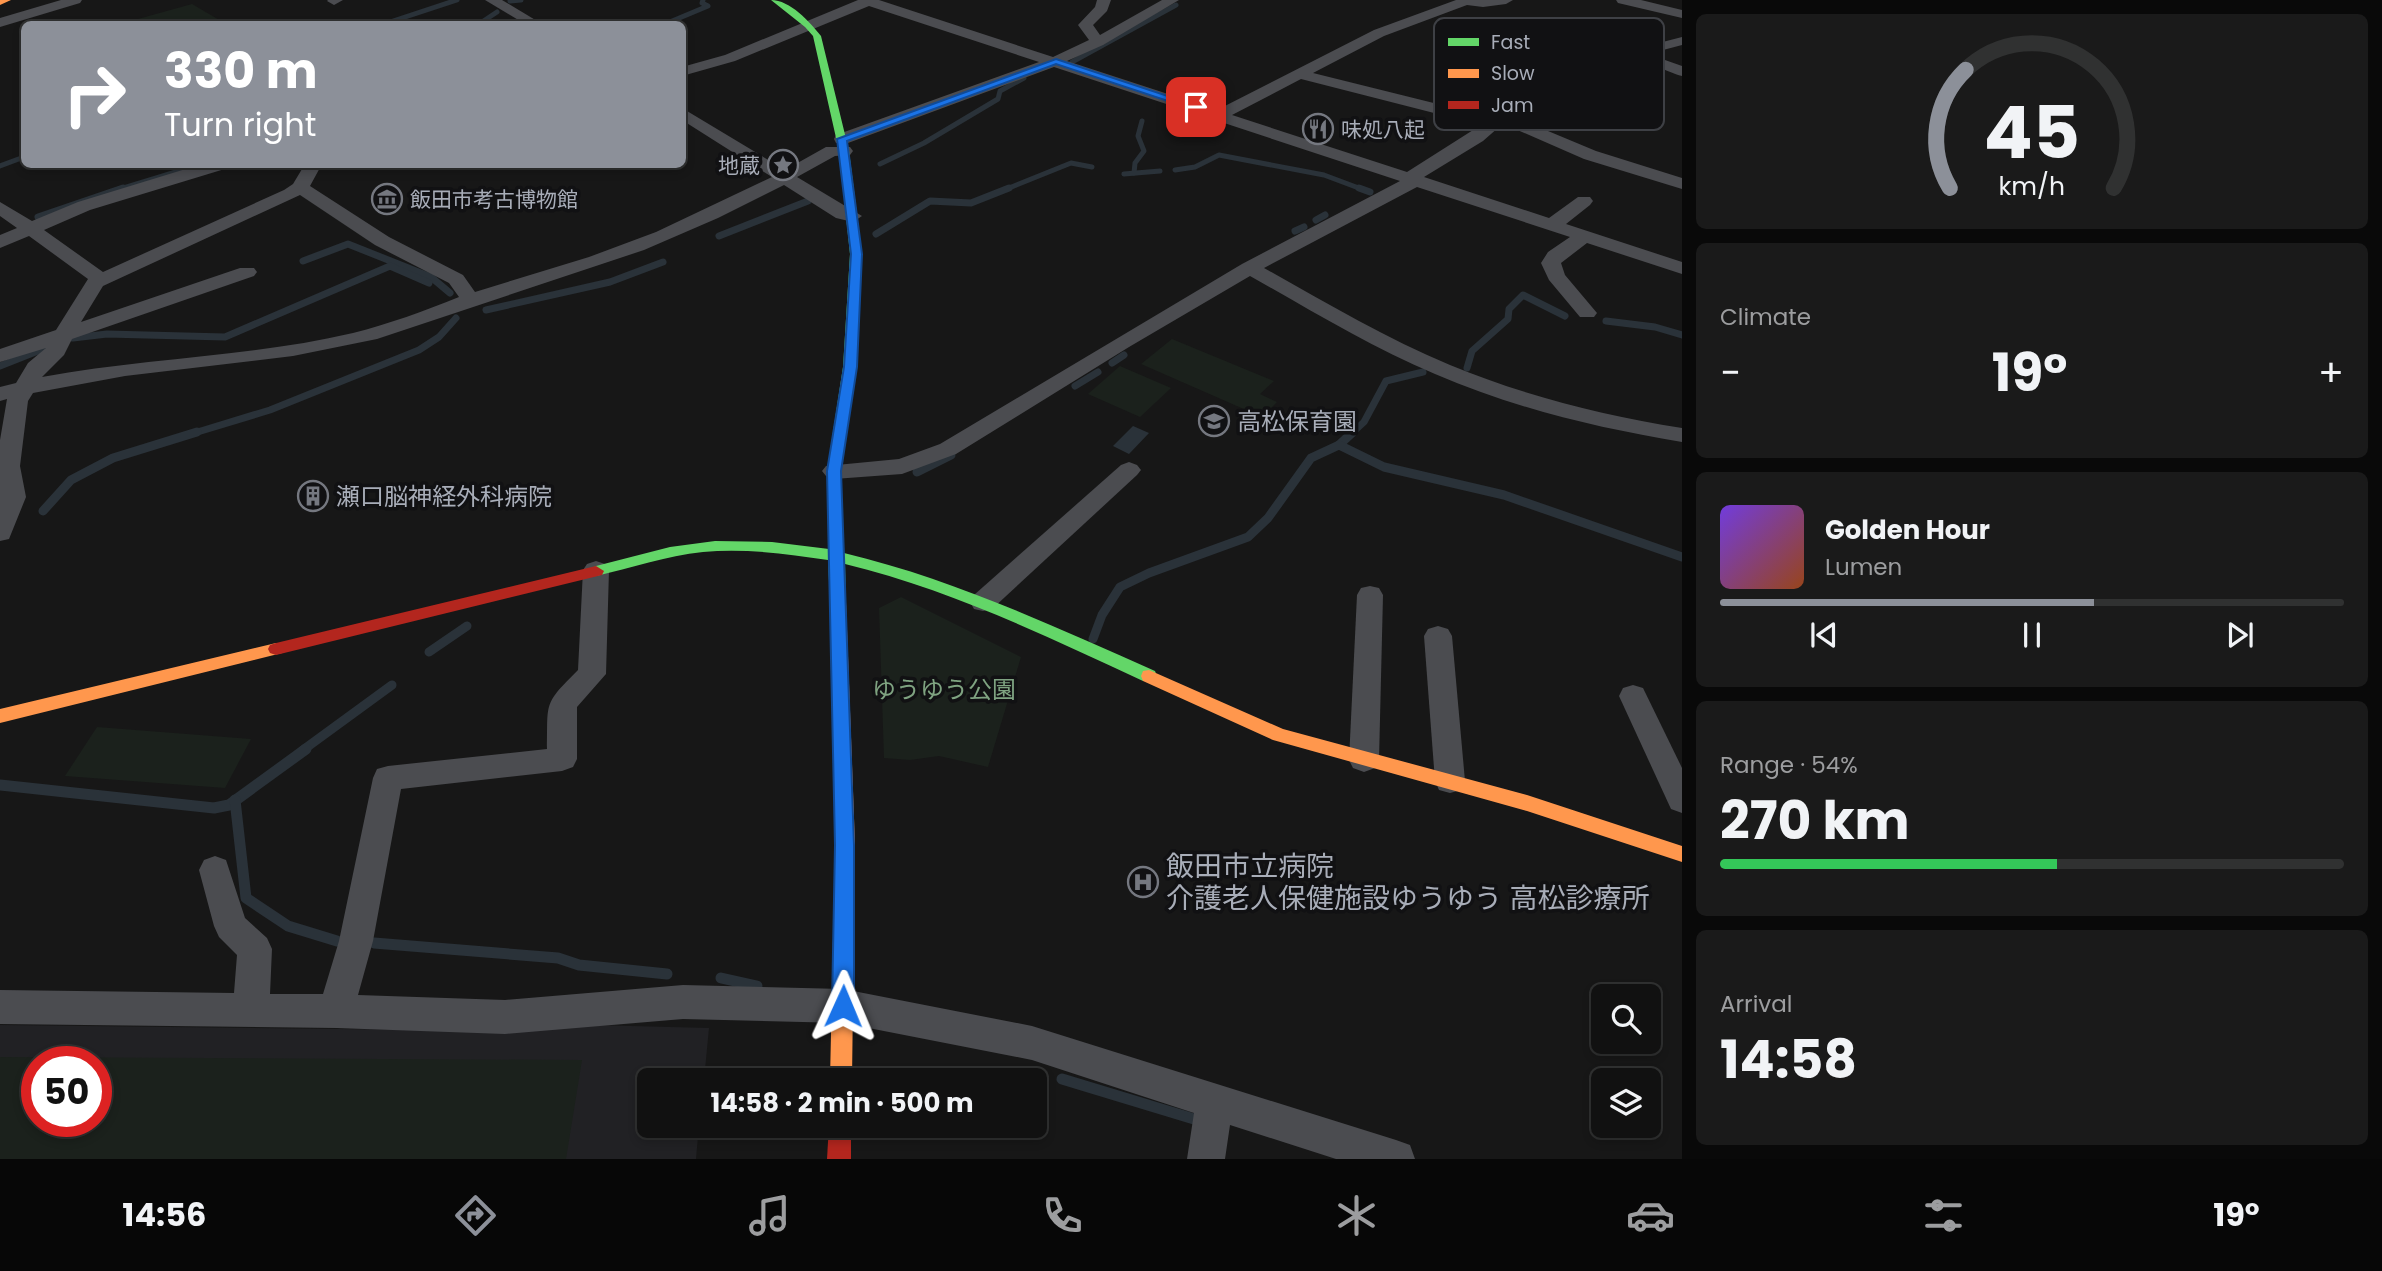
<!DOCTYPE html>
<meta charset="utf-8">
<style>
body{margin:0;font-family:Poppins,"Noto Sans JP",sans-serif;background:#1a1a1a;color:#f1f3f6;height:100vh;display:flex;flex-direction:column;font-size:26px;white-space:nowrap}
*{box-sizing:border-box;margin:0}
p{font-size:23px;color:#9c9d9f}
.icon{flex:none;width:38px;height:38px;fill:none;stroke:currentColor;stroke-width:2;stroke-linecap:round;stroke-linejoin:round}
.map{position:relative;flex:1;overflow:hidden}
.sheet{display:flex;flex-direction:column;gap:14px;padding:14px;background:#090909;width:700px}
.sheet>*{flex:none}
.top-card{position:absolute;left:21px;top:21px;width:665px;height:147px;border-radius:10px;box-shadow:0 4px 10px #0003,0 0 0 2px #303131;background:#8c9099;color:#fff;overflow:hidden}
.fabs{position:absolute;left:1591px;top:984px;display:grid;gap:14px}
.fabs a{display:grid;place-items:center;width:70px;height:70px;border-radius:10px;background:#111;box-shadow:0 4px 10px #0003,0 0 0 2px #303131;font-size:35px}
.speed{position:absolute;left:21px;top:1046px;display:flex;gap:14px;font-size:35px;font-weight:700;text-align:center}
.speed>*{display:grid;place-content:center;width:91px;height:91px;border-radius:50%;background:#111;box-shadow:0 4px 10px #0003,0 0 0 2px #303131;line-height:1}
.speed .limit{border:10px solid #d22;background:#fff;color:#111}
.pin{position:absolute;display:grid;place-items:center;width:60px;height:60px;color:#fff;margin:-30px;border-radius:14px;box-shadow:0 4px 10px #0006}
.me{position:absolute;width:77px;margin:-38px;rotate:1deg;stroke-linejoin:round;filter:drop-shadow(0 0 5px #0008)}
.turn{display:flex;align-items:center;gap:24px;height:147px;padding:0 28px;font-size:32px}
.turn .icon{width:91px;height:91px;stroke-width:2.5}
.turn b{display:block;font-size:49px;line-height:60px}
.big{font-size:52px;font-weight:700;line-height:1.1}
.sheet .widget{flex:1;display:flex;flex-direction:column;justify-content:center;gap:10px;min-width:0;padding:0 24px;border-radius:10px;background:#1a1a1a}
.sheet .dial{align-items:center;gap:0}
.dial svg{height:182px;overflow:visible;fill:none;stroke:#303131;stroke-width:7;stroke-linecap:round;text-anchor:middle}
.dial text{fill:#f1f3f6;stroke:none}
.song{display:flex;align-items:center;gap:21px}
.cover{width:84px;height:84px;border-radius:10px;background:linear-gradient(135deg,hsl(260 70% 55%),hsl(20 70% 35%))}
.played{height:7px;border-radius:4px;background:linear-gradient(90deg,#8c9099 60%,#303131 60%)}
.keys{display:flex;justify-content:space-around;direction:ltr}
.heat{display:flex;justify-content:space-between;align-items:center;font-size:38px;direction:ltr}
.charge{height:10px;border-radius:5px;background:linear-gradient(90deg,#34c759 54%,#303131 0)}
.trip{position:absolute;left:637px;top:1068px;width:410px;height:70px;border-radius:10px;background:#111;box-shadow:0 4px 10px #0003,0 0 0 2px #303131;font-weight:700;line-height:70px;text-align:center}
.tabs{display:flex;height:112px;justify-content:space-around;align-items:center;background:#070707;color:#9c9d9f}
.tabs .icon{width:49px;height:49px}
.tabs .selected{color:#8c9099}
.tabs b{font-size:32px;color:#f1f3f6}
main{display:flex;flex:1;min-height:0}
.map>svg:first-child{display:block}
.built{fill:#212124;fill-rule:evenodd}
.green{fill:#1b211c;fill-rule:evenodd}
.water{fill:#2a3239}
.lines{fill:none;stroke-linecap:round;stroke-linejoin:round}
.stream-far3{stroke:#2a3239;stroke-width:5}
.stream-far2{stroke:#2a3239;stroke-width:7}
.stream-far1{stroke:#2a3239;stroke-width:9}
.stream{stroke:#2a3239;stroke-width:11}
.street{fill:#4b4c50;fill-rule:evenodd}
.fast{fill:#63d668;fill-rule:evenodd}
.slow{fill:#ff974d;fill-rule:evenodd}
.jam{fill:#b3261e;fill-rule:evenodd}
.route{fill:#1a73e8;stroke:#114b97;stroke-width:2}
.labels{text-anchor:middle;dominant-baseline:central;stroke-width:7;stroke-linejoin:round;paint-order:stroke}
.far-poi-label{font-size:21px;fill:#a8adb8;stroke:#111113;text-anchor:start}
.poi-label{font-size:24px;fill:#a8adb8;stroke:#111113;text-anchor:start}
.park-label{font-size:24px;fill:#7fa381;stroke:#111113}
.near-poi-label{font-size:28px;fill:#a8adb8;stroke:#111113;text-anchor:start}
.key{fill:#111113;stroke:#3e4045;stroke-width:2}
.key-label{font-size:19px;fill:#a8adb8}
</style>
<main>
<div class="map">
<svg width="1682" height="1159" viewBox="0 0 1682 1159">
<rect width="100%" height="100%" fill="#171717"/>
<path class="built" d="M0 1025 516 1031 592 1025 709 1028 704 1080H649V1125H699L696 1159H0ZM37 1062H96V1122H37Z"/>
<g class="green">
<polygon points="192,4 226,24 120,24"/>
<polygon points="1172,339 1274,381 1260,394 1277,402 1262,417 1141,364"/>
<polygon points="1120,366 1171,388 1140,417 1088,394"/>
<polygon points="901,597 1021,657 988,767 939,756 910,760 884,758 879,608"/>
<polygon points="97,727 251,739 225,788 65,776"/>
<path d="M0 1057 582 1060 566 1159H0ZM37 1062H96V1122H37Z"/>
</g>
<polygon class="water" points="1133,426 1149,433 1129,454 1113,446"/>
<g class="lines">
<g class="stream-far3">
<polyline points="510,1 521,0"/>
<polyline points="384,24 457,0"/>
<polyline points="479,24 497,12"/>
<polyline points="665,24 708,6 702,3 703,0"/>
<polyline points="1072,62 1176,5"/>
<polyline points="1523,100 1546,80"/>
<polyline points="880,164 924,143 998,99 1000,91 1024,78"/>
<polyline points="0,166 24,157"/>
<polyline points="1175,170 1195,167 1219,155 1324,175 1364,190"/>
<polyline points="1134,173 1135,163 1144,151 1138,136 1142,121"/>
<polyline points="1124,174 1160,171"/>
<polyline points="117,190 202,164"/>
<polyline points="1004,190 1071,163 1092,167"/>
</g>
<g class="stream-far2">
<polyline points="1359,188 1370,192"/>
<polyline points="38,217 123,188"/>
<polyline points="1316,220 1325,215"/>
<polyline points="1295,231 1304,227"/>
<polyline points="876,234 930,201 971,203 1009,188"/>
<polyline points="719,236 808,201"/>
<polyline points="303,261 348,244 431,277 450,293"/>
<polyline points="486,310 610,282 663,262"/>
<polyline points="1606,321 1655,327 1682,335"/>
<polyline points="73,338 107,334 225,337 390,266 429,283"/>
<polyline points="1112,363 1124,355"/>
<polyline points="0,366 43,349"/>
<polyline points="1467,368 1472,351 1508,319 1509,309 1523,295 1565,316"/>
<polyline points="1075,386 1098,372"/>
<polyline points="191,434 270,410 419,350 439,337 456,318"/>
<polyline points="1351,434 1364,422 1386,381 1423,372"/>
</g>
<g class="stream-far1">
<polyline points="1339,445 1353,432"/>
<polyline points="917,472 951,455"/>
<polyline points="43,511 71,480 113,458 197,432"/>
<polyline points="1093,639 1102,615 1120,587 1149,573 1248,537 1268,518 1311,458 1339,445 1384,467 1504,495 1682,557"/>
<polyline points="429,652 467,626"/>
<polyline points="303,750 392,685"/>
</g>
<g class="stream">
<polyline points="0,785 214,808 229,805 306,749"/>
<polyline points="235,800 246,898 288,926 337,941"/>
<polyline points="374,943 558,958 579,965 667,974"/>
<polyline points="721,978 757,986"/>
<polyline points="1062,1079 1194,1119"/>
</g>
<g class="street">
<polygon points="61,0 82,0 80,3 0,27 0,18"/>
<polygon points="343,0 334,5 327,1 328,0"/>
<polygon points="485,0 502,0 542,24 525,24"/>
<path d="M858 0H879L1053 57 1089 40 1078 25 1095 7 1097 0H1111L1107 11 1093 25 1100 35 1162 0H1179L1103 45 1067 61 1217 110 1374 30 1456 0H1513L1506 4 1483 7 1467 5 1384 36 1313 73 1494 118 1503 116 1559 72 1585 62 1682 37V45L1648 54 1682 66V76C1666 72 1645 58 1629 59 1585 63 1552 92 1519 119L1596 151 1682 178V189L1584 159 1506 125 1499 127 1483 141 1424 177 1549 218 1578 197H1590L1593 201 1590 205 1566 224 1682 262V274L1587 243 1561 263 1565 275 1597 313 1594 317H1580L1549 280 1541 263 1548 252 1570 237 1417 187 1264 268C1325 302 1385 338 1450 365 1525 396 1602 415 1682 428V442C1597 428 1514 408 1435 374 1370 347 1311 310 1250 276L1129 347 956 454 902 474 834 479 826 476 822 471 826 466 899 459 940 444 1242 264 1400 181 1054 67 848 143H836L834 139 836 135 1039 62 869 6 735 61 682 76V67L725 55ZM1301 79 1481 125 1407 172 1232 115Z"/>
<polygon points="1616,0 1641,0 1682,10 1682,18 1618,3"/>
<path d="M682 108 785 170 826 147H850L853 151 850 155 835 156 797 177 862 216 853 222 836 218 784 185 718 218 644 250 377 339 293 356 125 376 33 393 28 401 20 466 26 497 9 539 0 541V440L7 399 0 401V387L16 383 28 363 46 348 0 362V349L56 330 88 279 29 236 0 248V235L17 228 0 216V202L32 221 78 202 202 164H230L228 168 90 210 44 230 103 272 284 190 293 184 305 164H322L310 186 389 237 463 275 475 292 589 257 656 232 772 177 682 120ZM300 195 375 245 449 283 459 297C424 311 389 324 353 333 251 357 144 358 42 377L64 355 72 339 254 276 257 272 254 268H240L81 322 103 286Z"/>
<polygon points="1129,462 1137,465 1141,470 1137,475 992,609 983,611 974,609 970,602 974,595 1121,465"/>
<path d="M596 561 605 564 609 570 606 674 577 707V759L573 767 562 771 401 789 373 941 358 995 505 1000 683 985 843 989 1032 1026 1396 1140 1410 1145 1415 1159H1336L1230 1125 1225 1159H1187L1194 1113 1032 1060 843 1023 683 1019 505 1034 336 1028 0 1024V990L234 993 237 955 219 937 214 926 199 870 204 860 215 856 226 860 245 918 267 938 272 949 270 994H323L339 941 373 778 377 769 388 766 547 749C548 701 543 705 578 670L583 570 587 564Z"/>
<polygon points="1370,586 1379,588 1383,595 1379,760 1375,768 1364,772 1353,768 1349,760 1357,595 1361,588"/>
<polygon points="1438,626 1448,629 1452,636 1465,781 1461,790 1450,793 1439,790 1435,781 1424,636 1428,629"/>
<polygon points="1633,685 1643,688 1682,768 1682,813 1671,809 1619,696 1623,688"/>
</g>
<path class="fast" d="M771 0C790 0 810 22 821 36L849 151 862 254 857 367 841 471 844 553C953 579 1053 626 1155 671L1157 676 1155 681H1143C1046 636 949 589 845 564L846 602 838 608 832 606 830 602 828 560C787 554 745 548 703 552 666 556 631 568 596 576L588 571 596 566 670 547 715 541 772 542 829 549 827 471 843 367 850 254 839 151 813 36 805 27Z"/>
<g class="slow">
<polygon points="0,0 11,0 0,5"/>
<polygon points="838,596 846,602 855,845 852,1080 830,1080 835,845 830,602"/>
<polygon points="276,643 282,645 284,649 282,653 0,723 0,709"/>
<polygon points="1149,670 1283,729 1527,795 1682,846 1682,862 1527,811 1273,740 1143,681 1141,676 1143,671"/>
</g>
<g class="jam">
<polygon points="596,566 604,571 602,575 276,655 270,653 268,649 270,645 276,643"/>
<polygon points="829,1125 851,1125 851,1159 827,1159"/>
</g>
</g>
<polygon class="route" points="1056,59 1201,107 1192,109 1056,64 847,141 862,254 857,367 841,471 854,845 854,1006 851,1013 843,1016 835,1013 832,1006 835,845 827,471 844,367 851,254 837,139"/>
<defs>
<g id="restaurant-ring" transform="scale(1.575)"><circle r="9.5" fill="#111113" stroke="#757880" stroke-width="1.5"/><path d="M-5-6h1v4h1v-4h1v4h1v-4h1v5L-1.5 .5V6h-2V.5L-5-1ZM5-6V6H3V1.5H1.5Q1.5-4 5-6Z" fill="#757880"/></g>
<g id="sight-ring" transform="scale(1.575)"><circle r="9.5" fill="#111113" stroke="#757880" stroke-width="1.5"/><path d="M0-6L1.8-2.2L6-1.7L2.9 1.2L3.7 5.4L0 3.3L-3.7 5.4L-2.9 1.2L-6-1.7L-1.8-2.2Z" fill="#757880"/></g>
<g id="museum-ring" transform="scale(1.575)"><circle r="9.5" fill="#111113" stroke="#757880" stroke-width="1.5"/><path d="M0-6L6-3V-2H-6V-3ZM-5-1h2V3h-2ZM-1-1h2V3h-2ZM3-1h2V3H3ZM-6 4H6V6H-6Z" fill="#757880"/></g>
<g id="school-ring" transform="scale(1.575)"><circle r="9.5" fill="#111113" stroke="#757880" stroke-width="1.5"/><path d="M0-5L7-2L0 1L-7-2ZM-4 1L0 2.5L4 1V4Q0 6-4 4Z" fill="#757880"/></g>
<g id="building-ring" transform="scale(1.575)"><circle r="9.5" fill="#111113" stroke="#757880" stroke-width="1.5"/><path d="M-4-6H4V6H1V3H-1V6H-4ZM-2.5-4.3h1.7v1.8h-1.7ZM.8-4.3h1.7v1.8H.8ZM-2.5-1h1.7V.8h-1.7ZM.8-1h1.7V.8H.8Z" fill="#757880"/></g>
<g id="hospital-ring" transform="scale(1.575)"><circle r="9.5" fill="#111113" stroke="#757880" stroke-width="1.5"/><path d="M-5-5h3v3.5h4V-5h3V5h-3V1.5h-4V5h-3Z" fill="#757880"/></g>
</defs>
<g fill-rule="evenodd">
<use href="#restaurant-ring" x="1318" y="129"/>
<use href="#sight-ring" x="783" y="165"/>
<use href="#museum-ring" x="387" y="199"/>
<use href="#school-ring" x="1214" y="421"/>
<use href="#building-ring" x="313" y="496"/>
<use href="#hospital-ring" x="1143" y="882"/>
</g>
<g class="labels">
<g class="far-poi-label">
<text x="1341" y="129">味処八起</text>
<text x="760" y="165" text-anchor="end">地蔵</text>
<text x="410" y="199">飯田市考古博物館</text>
</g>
<g class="poi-label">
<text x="1237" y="421">高松保育園</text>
<text x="336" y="496">瀬口脳神経外科病院</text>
</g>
<g class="park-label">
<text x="944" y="689">ゆうゆう公園</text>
</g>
<g class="near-poi-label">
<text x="1166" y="866">飯田市立病院<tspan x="1166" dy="32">介護老人保健施設ゆうゆう 高松診療所</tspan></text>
</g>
</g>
<rect x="1434" y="18" width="230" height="112" rx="10" class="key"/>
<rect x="1448" y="38" width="31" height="8" fill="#63d668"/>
<rect x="1448" y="69" width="31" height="9" fill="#ff974d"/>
<rect x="1448" y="101" width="31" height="8" fill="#b3261e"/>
<g class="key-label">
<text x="1491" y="49">Fast</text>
<text x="1491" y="80">Slow</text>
<text x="1491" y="112">Jam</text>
</g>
</svg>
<div class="fabs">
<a><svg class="icon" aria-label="search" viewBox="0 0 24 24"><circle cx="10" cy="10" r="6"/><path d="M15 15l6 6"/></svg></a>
<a><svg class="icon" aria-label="layers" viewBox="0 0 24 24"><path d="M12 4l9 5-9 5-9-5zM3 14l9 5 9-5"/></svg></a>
</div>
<div class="speed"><div class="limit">50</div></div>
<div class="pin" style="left:1196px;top:107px;background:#d93025"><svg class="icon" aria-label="arrive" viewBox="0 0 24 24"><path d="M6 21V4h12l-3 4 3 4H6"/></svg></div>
<svg class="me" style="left:843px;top:1006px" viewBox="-20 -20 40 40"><path d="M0-17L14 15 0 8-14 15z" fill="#1a73e8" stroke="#fff" stroke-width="4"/></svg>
<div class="trip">14:58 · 2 min · 500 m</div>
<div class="top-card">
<div class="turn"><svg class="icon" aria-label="right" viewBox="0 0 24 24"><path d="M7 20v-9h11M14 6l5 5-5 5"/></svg><div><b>330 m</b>Turn right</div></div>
</div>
</div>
<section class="sheet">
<div class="widget dial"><svg viewBox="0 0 100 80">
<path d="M14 69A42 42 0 1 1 86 69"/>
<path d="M14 69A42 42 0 0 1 21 17" stroke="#8c9099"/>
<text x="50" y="56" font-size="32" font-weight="700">45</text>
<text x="50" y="72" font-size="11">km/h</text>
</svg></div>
<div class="widget"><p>Climate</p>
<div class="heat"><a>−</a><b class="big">19°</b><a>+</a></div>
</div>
<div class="widget">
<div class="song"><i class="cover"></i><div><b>Golden Hour</b><p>Lumen</p></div></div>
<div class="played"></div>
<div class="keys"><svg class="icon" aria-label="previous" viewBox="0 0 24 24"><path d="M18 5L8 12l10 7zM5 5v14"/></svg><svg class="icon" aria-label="pause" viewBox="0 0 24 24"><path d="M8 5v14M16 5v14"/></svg><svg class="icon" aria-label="next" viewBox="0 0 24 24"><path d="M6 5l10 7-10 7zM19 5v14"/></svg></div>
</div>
<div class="widget"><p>Range · 54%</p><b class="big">270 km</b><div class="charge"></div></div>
<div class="widget"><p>Arrival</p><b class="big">14:58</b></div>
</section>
</main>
<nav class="tabs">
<b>14:56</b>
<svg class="icon selected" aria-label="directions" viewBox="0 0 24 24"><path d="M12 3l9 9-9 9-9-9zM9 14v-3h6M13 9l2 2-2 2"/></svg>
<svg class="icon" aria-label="music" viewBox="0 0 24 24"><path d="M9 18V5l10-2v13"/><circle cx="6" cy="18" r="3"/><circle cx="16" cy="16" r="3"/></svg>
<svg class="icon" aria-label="phone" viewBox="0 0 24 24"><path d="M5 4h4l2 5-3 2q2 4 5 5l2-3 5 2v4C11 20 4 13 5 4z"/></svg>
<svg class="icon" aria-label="climate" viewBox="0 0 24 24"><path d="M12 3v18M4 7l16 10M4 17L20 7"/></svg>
<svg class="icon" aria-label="car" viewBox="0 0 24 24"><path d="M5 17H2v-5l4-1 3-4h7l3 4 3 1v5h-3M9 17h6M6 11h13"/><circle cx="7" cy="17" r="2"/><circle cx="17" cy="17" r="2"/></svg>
<svg class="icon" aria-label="filters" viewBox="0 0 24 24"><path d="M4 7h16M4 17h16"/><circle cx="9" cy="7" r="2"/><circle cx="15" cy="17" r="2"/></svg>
<b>19°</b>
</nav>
